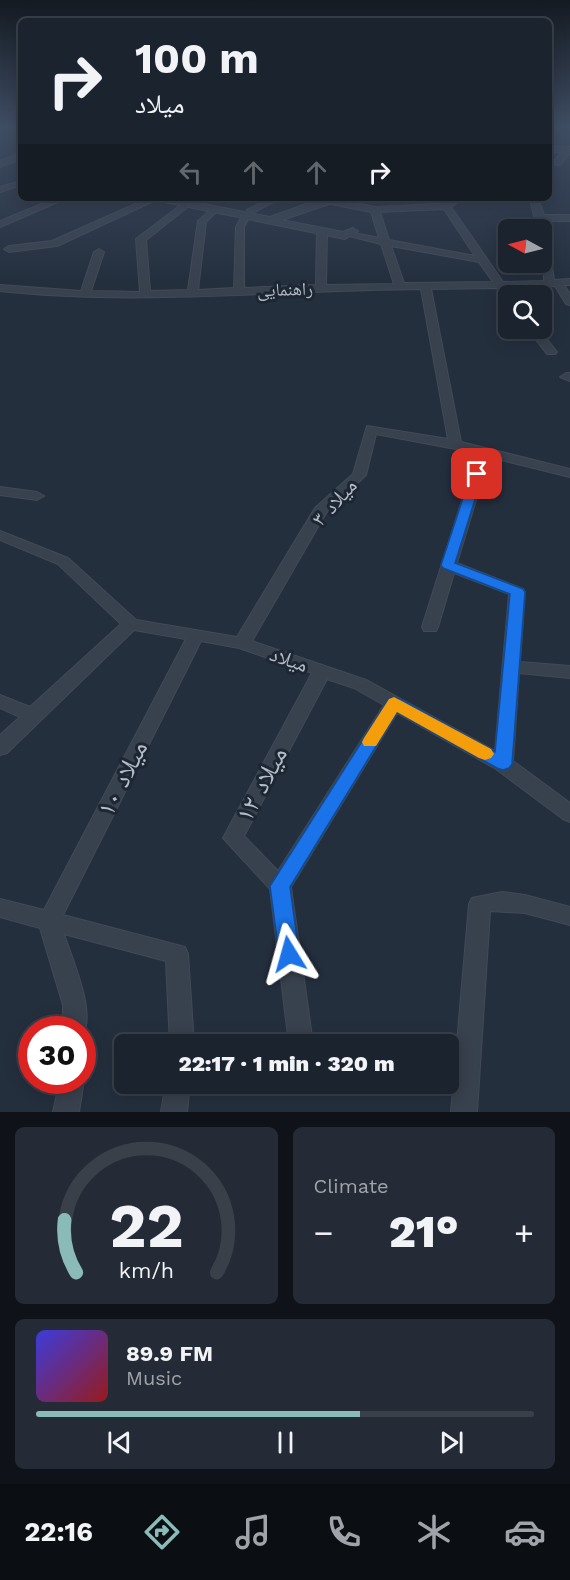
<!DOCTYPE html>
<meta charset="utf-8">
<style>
body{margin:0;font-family:"Work Sans","Noto Naskh Arabic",sans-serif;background:#242b36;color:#f1f3f6;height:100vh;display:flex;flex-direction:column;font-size:22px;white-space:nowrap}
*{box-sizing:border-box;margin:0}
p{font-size:20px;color:#a0a4aa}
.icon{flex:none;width:33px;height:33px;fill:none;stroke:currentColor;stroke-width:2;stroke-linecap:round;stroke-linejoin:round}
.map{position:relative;height:1112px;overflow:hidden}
.drawer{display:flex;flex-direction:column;gap:15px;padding:15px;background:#0f1319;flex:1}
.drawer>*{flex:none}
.banner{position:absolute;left:18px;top:18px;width:534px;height:183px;border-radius:9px;box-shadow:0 3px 15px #0003,0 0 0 2px #39404a;background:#1b232e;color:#f1f3f6;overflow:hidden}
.needle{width:39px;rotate:277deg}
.fabs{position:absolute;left:498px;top:219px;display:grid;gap:12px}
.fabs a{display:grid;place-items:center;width:54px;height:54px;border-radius:9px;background:#1b232e;box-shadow:0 3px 15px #0003,0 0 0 2px #39404a;font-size:30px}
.speed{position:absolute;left:18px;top:1016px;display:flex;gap:12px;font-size:30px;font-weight:700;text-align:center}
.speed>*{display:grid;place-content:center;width:78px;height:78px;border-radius:50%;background:#1b232e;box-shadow:0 3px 15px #0003,0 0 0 2px #39404a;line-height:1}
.speed .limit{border:9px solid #d22;background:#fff;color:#111}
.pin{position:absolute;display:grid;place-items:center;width:51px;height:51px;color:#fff;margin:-26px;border-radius:12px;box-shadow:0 3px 9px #0006}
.me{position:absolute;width:66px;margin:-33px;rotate:352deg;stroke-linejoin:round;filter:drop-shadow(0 0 4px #0008)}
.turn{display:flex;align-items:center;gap:21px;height:126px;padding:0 18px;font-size:27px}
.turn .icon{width:78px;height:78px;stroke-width:2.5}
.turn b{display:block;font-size:42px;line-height:51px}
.lanes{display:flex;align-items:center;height:57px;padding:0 18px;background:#0003;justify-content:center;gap:30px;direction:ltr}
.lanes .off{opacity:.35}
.big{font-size:45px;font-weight:800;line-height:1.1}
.drawer .widget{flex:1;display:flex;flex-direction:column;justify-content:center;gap:9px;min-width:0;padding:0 21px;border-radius:9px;background:#242b36}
.drawer .dial{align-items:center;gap:0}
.dial svg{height:156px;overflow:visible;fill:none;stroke:#39404a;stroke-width:7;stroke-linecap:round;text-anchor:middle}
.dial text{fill:#f1f3f6;stroke:none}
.song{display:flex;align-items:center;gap:18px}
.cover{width:72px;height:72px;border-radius:9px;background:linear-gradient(135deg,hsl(240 70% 55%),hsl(0 70% 35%))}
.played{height:6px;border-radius:3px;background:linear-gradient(90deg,#8bbbb9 65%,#39404a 65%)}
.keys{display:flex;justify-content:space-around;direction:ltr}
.heat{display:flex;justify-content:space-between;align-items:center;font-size:33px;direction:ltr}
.drawer .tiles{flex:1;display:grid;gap:15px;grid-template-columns:1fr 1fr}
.widget:last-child{grid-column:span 2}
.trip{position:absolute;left:114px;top:1034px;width:345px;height:60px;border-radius:9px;background:#1b232e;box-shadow:0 3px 15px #0003,0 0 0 2px #39404a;font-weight:800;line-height:60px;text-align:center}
.tabs{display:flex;height:96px;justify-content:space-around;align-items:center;background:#0b0e12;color:#a0a4aa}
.tabs .icon{width:42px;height:42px}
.tabs .selected{color:#8bbbb9}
.tabs b{font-size:27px;color:#f1f3f6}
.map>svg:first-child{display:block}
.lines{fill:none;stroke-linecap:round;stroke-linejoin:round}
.minor-casing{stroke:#414a57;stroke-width:2}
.tertiary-casing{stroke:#414a57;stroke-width:2}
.minor{fill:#38414e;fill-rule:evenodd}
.tertiary{fill:#38414e;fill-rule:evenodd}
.route{fill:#1a73e8;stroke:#114b97;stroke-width:1.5}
.slow{fill:#f59e0b}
.labels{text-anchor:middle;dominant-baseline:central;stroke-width:6;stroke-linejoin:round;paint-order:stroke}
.far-street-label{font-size:18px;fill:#b4bcc9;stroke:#1d2633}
.street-label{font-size:21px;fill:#b4bcc9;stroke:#1d2633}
.near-street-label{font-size:26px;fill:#b4bcc9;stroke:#1d2633}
</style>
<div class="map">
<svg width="570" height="1112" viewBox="0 0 570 1112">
<rect width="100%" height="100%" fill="#242f3e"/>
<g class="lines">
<g class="minor-casing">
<g id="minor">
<polygon points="7,126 18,126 0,132 0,128"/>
<polygon points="567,147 570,147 570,153 560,165 549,164 549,160 555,160"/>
<polygon points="21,181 21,185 0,192 0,187"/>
<polygon points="56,198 67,198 0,227 0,221"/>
<polygon points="149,198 160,198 57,246 9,252 4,249 9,246 52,241"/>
<polygon points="270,198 281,198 254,212 247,210"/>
<path d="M329 198 375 207 438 204 435 201 439 198 446 202 453 198H463L451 207 503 282 544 281 542 230H537L530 198H538L544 215H570V221H545L554 280 570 279V285H564L570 294V305L566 304 555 286 507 288 512 296H508V300L504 299 497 288 431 289 461 442 570 469V477L489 457 457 563 523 589 525 592 520 662 570 666V678L519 673 513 761 570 803V822L563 819 496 769 397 713 291 887 313 1044H289L270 889 223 838 312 673 239 648 201 641 63 915 185 947 188 954 194 1044H170L166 961 64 934C72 959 97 1014 82 1037V1029H63V1005L40 928 0 917V899L44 910 186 639 134 630 7 753 0 755V735L20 717 0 708V695L30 707 121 624 58 564 0 540V531L68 558 136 620 237 637 315 508 353 474 367 426 448 439 421 289C281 290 140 306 0 291V285L81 291 94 252 99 249 104 252 91 291 140 292 136 239 186 201 189 202V206L146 240 150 291 188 290 198 221 214 207 218 210 206 222 198 290 234 288 236 227 243 214 246 213 250 216 244 227V288L316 285 317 231 322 228 327 231 326 285 394 284 381 244 345 235 350 232 379 238 371 212 326 203V199ZM444 209 475 256 389 240 380 212ZM391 246 479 262 493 282 404 283ZM376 434 477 453 422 627 424 631H436L438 627 454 573 509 594 495 751 366 680 252 641 326 513 366 475ZM327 679 354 688 384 705 278 871 244 836Z"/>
<polygon points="527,328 538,328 557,352 555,354 547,354"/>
<polygon points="566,373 570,373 570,381 560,377"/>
<polygon points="0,487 37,492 44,496 37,500 0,495"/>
<polygon points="502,892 525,895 570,907 570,925 525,913 490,911 477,1112 451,1112 469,904 472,898"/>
<polygon points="82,1076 84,1080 79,1112 53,1112 60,1080 82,1080"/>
<polygon points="166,1083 190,1083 187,1112 161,1112"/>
</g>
</g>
<g class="tertiary-casing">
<g id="tertiary">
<polygon points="549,145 570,148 570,154 549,151"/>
<polygon points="21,153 21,159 0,167 0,161"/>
<polygon points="154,198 174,198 270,217 309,203 329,198 347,198 282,220 343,232 353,228 358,231 345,239 159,201"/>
</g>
</g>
<use href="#minor" class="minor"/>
<use href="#tertiary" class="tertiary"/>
</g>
<linearGradient id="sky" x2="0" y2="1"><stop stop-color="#141a22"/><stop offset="0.45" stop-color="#3f4d63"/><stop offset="1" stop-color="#3f4d63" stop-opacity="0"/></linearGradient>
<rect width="570" height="281" fill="url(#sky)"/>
<polygon class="route" points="477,471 483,474 455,563 523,589 525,592 512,764 509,768 503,770 497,768 397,712 290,887 299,954 296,960 289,963 282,960 279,954 270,886 389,699 400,699 495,752 510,594 443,568 441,565 471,474"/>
<polygon class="slow" points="394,697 491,749 494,754 491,758 485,760 479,758 397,712 376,746 364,746 362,742 364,738 389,699"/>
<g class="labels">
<g class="far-street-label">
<text transform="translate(285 289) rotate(-2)">راهنمایی</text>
</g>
<g class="street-label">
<text transform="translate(334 502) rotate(-48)">میلاد ۳</text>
<text transform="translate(289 659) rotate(19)">میلاد</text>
</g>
<g class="near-street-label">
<text transform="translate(122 778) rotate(-63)">میلاد ۱۰</text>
<text transform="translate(261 784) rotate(-62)">میلاد ۱۲</text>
</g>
</g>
</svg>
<div class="fabs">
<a><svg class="needle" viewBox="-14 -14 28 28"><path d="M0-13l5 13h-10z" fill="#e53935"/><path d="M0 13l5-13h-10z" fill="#a0a4aa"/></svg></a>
<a><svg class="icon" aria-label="search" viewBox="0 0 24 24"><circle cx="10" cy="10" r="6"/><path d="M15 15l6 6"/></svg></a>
</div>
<div class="speed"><div class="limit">30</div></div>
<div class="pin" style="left:477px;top:474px;background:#d93025"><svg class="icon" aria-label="arrive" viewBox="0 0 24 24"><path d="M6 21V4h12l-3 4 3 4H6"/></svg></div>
<svg class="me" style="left:289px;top:954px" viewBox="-20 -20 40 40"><path d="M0-17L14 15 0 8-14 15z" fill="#1a73e8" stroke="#fff" stroke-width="4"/></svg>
<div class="trip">22:17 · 1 min · 320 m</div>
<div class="banner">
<div class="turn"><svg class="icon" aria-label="right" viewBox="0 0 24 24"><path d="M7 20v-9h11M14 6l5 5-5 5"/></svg><div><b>100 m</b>میلاد</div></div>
<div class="lanes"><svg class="icon off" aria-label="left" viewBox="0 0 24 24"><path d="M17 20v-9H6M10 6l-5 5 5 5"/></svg><svg class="icon off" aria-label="ahead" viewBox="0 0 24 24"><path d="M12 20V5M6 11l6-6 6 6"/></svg><svg class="icon off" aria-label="ahead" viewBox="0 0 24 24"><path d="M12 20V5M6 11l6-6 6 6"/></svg><svg class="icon" aria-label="right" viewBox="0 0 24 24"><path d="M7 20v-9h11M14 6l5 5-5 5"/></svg></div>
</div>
</div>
<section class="drawer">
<div class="tiles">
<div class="widget dial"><svg viewBox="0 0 100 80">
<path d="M14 69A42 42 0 1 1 86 69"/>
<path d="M14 69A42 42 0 0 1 8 42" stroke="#8bbbb9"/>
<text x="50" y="56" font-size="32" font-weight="700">22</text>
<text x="50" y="72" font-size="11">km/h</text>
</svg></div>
<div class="widget"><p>Climate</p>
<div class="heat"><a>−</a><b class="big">21°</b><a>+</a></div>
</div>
<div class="widget">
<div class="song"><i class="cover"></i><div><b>89.9 FM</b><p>Music</p></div></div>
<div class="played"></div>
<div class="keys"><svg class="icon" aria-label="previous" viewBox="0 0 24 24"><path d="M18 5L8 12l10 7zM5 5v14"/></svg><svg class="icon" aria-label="pause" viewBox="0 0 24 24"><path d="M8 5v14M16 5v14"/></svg><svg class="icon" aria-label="next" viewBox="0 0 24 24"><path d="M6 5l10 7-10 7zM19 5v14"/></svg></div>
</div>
</div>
</section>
<nav class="tabs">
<b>22:16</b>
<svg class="icon selected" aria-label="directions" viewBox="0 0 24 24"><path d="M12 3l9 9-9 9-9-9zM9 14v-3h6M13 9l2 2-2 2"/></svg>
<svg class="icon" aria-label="music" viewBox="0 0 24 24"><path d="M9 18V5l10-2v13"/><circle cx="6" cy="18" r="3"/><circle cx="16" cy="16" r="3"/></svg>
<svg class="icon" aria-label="phone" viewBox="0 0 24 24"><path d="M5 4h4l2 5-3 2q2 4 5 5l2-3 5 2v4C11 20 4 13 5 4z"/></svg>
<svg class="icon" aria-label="climate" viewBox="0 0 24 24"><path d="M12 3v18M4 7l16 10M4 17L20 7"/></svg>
<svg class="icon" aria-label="car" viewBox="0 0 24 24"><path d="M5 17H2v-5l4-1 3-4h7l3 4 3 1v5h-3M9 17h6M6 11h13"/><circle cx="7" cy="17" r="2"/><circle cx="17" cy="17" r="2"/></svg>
</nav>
